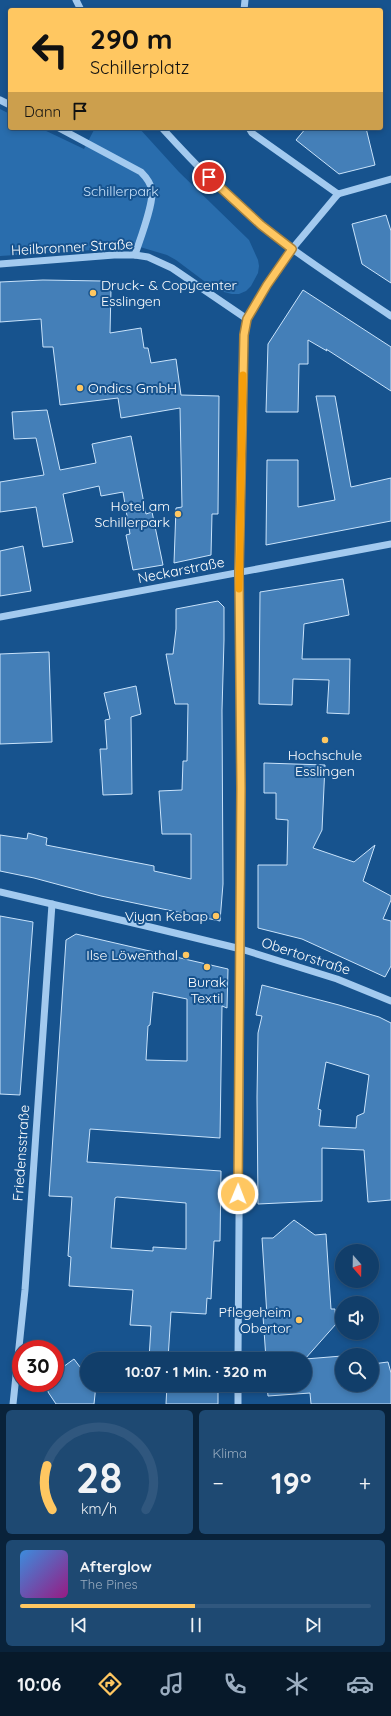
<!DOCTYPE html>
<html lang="de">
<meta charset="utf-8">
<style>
body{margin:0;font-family:Quicksand,sans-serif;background:#1e4972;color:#f1f3f6;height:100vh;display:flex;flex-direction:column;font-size:15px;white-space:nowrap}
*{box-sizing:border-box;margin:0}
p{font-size:13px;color:#9caec1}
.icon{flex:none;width:22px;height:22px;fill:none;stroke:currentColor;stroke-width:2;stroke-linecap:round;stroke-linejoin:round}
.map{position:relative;height:1404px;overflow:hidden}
.sheet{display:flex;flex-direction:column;gap:6px;padding:6px;background:#09223a;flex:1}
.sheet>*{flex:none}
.banner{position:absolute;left:8px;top:8px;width:375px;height:122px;border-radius:4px;box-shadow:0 2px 6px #0003,0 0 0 1px #30577e;background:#ffc761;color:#111;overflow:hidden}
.needle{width:26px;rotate:160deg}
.controls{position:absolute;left:335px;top:1244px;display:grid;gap:8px}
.controls a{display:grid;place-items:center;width:44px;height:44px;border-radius:50%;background:#113e6a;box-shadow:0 2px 6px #0003,0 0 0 1px #30577e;font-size:20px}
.speed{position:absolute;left:12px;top:1340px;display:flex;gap:8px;font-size:20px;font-weight:700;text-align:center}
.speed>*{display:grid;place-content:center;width:52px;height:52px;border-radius:50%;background:#113e6a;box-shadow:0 2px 6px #0003,0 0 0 1px #30577e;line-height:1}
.speed .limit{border:6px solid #d22;background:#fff;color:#111}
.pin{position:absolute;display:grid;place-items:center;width:34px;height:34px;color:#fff;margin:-17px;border:2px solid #fff;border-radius:50%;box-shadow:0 1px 4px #0007}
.me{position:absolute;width:44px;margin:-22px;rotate:1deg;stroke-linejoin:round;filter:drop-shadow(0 0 3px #0008)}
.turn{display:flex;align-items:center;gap:14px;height:84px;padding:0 16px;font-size:18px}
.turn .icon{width:52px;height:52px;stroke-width:2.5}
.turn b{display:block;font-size:28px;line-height:34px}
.then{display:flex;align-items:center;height:38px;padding:0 16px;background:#0003;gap:8px;font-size:15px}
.big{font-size:30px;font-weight:700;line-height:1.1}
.sheet .tile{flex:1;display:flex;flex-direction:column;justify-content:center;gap:6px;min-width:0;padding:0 14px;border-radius:6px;background:#1e4972}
.sheet .dial{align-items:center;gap:0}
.dial svg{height:104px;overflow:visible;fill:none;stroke:#30577e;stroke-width:7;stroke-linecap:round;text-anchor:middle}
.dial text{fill:#f1f3f6;stroke:none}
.song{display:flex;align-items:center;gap:12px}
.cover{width:48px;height:48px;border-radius:6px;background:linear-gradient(135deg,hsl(210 70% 55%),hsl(310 70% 35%))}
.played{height:4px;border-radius:2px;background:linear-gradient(90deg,#ffc761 50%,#30577e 50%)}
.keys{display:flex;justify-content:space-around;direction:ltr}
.heat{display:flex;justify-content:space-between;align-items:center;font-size:22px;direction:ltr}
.sheet .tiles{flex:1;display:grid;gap:6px;grid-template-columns:1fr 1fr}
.tile:last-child{grid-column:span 2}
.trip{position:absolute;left:80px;top:1352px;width:232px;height:40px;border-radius:20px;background:#113e6a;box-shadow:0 2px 6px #0003,0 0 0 1px #30577e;font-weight:700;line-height:40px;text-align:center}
.menu{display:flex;height:64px;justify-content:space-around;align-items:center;background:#07192a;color:#9caec1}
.menu .icon{width:28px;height:28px}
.menu .current{color:#ffc761}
.menu b{font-size:18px;color:#f1f3f6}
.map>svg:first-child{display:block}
.green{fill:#296dad}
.building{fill:#447fb8;stroke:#c9e3fb;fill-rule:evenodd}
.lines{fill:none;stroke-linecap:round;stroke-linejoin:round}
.minor{stroke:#a3caef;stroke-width:7}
.route-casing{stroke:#a6813f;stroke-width:10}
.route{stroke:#ffc761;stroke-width:7}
.slow{stroke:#f59e0b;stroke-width:7}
.poi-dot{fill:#ffc761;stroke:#17538e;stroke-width:1.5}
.labels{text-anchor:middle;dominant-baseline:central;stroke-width:4;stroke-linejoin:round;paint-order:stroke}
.park-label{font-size:14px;fill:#c9e3fb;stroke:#17538e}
.street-label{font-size:14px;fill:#fff;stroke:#17538e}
.poi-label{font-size:14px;fill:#fff;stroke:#17538e;text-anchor:end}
</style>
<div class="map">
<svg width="391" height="1404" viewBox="0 0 391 1404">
<rect width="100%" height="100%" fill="#17538e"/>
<polygon class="green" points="0,109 10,114 10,128 40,128 84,149 95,128 139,128 179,172 249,240 258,260 259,266 258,273 251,286 246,291 239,294 232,294 216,290 176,260 167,255 140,247 0,256"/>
<g class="building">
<polygon points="306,128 366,128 375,165 339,174 296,140"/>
<polygon points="386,215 391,231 391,283 362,264 352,224"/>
<polygon points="43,280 102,281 102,288 111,289 110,333 141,328 144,348 148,348 151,363 176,359 181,395 219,396 218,514 212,514 211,555 174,563 176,508 182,507 180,408 121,418 118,398 60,405 53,347 43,347 41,319 0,322 0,282"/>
<polygon points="303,290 391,347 391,391 326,349 327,351 308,340 308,364 299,364 298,412 266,412 268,344"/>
<polygon points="316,396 335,396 351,487 391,478 391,521 266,545 267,460 298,460 298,507 335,500"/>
<polygon points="47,410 60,470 96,463 92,444 131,436 146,514 152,512 163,565 133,570 126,535 130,534 123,492 101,496 99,486 63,494 73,542 43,547 36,507 0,512 0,482 44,475 36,438 14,439 12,412"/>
<polygon points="23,546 31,591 0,596 0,551"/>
<polygon points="343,579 349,615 304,624 302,659 350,659 349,714 327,713 329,680 293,679 292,705 259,704 260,592"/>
<polygon points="218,601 224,607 224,640 222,710 223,884 220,921 101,896 34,878 0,871 0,835 27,839 28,833 47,838 46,845 154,866 154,871 191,879 191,834 162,834 159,791 182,790 183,761 187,761 188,704 175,704 166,654 173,654 176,629 176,609"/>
<polygon points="49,652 52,742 0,744 0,654"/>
<polygon points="136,686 141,714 131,717 132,794 103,795 100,749 107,749 105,720 110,719 104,693"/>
<polygon points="264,763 325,765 322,830 313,848 354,862 375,845 363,881 391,896 391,900 383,919 391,921 391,966 385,977 302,939 258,928 258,865 287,865 288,820 276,819 276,793 264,793"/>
<polygon points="0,916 33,922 20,1095 0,1094"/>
<path d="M76 934 228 969 227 1008 222 1006 220 1138 90 1129 87 1162 221 1171 220 1241H214L211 1299 207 1298 206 1314 171 1312 168 1359H149L151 1326 130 1325 133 1290 69 1286 71 1257 68 1256 72 1197 49 1196 66 940ZM153 992 187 999V1061L146 1060 148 1026 150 1025ZM117 1197 186 1203V1249L153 1247V1251L111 1248 115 1198Z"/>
<path d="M262 985 339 1005 379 1017 391 1023V1200L368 1202 364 1150 322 1148V1201L258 1204 257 1097 258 1033 262 1016 256 1015ZM326 1062 369 1075 364 1113 357 1116 356 1128 319 1126 321 1110 318 1109Z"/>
<polygon points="294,1220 315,1235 326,1234 331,1309 335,1309 336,1324 305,1359 342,1356 342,1385 372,1385 372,1364 388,1362 391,1373 391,1404 311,1404 310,1393 268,1396 267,1385 305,1385 305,1359 266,1359 263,1316 267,1316 262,1238 273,1238"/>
<polygon points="74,1359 80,1367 87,1368 87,1385 96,1385 94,1404 56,1404 48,1392 49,1383 55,1383 57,1366 63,1367"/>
<polygon points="167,1385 218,1385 218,1404 166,1404"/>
</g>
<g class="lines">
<g class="minor">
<polyline points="76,0 81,10"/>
<polyline points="244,10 245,0"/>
<polyline points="0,100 10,105"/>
<path d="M59 128 141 172C146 177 151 183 152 191 153 206 140 239 135 255"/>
<path d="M162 128C193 162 226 197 262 226 303 259 348 287 391 316"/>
<polyline points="249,128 252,133 338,194"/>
<polyline points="338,194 391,179"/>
<polyline points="0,264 114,255 135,255 148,257 172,268 247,319"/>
<polyline points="0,617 391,544"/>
<polyline points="0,892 146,926 241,949 337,979 391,1001"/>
<polyline points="238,1359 241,949 239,573 244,335 247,319 267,285 292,249 338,194"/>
<polyline points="13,1404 25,1290 52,904"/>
<polyline points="238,1404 238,1385"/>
</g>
</g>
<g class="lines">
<g class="route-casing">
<polyline id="route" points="209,177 261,225 292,249 267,285 247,319 244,335 239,573 241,788 238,1194"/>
</g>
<use href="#route" class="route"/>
<polyline class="slow" points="239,589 243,375"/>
</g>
<g class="poi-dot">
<circle cx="93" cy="293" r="4"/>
<circle cx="80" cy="388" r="4"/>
<circle cx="178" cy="514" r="4"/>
<circle cx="325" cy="740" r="4"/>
<circle cx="216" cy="916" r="4"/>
<circle cx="186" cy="955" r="4"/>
<circle cx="207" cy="967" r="4"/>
<circle cx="299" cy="1320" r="4"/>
</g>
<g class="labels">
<g class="park-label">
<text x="121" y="191">Schillerpark</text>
</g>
<g class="street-label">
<text transform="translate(72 247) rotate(-3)">Heilbronner Straße</text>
<text transform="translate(181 570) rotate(-11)">Neckarstraße</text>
<text transform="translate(306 956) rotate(18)">Obertorstraße</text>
<text transform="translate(21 1153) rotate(-86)">Friedensstraße</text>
</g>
<g class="poi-label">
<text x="101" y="285" text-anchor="start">Druck- &amp; Copycenter<tspan x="101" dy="16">Esslingen</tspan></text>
<text x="88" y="388" text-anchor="start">Ondics GmbH</text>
<text x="170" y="506">Hotel am<tspan x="170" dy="16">Schillerpark</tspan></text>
<text x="325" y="755" text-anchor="middle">Hochschule<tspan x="325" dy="16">Esslingen</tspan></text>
<text x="208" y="916">Viyan Kebap</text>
<text x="178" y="955">Ilse Löwenthal</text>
<text x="207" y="982" text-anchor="middle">Burak<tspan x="207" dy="16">Textil</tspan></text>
<text x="291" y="1312">Pflegeheim<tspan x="291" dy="16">Obertor</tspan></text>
</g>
</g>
</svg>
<div class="controls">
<a><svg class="needle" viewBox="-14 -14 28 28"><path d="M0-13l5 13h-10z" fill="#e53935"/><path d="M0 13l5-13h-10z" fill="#9caec1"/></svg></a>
<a><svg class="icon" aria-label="sound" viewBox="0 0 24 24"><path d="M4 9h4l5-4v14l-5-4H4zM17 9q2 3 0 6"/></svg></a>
<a><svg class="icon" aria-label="search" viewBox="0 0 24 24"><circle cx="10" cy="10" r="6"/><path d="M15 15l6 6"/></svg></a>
</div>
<div class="speed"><div class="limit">30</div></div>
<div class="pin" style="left:209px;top:177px;background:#d93025"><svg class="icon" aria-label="arrive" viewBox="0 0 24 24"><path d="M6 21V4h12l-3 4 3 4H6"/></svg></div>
<svg class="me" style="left:238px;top:1194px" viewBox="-20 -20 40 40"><circle r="17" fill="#ffc761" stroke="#fff" stroke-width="3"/><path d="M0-11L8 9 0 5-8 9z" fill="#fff"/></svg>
<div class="trip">10:07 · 1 Min. · 320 m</div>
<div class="banner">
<div class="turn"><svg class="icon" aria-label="left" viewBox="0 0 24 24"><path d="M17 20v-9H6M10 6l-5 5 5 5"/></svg><div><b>290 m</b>Schillerplatz</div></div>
<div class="then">Dann<svg class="icon" aria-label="arrive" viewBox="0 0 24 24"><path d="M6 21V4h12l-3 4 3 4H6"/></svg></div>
</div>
</div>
<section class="sheet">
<div class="tiles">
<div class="tile dial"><svg viewBox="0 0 100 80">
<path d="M14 69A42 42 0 1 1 86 69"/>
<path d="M14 69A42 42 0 0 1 10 35" stroke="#ffc761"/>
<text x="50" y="56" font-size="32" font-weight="700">28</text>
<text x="50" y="72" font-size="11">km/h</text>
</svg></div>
<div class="tile"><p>Klima</p>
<div class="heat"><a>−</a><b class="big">19°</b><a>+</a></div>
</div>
<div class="tile">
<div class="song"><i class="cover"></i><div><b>Afterglow</b><p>The Pines</p></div></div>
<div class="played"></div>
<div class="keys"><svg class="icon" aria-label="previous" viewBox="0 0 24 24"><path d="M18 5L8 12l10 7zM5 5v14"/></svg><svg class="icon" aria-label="pause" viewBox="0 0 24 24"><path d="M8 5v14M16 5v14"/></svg><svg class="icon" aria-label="next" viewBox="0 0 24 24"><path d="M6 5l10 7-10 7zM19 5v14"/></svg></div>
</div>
</div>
</section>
<nav class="menu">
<b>10:06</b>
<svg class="icon current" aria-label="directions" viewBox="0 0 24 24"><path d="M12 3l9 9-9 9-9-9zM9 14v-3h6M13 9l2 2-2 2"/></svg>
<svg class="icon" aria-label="music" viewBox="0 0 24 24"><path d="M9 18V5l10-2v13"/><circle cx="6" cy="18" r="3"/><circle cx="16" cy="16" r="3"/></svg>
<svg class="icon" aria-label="phone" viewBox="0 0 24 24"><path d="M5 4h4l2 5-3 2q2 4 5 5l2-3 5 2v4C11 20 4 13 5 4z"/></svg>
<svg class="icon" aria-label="climate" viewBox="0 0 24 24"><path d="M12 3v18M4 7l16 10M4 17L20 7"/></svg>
<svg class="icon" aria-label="car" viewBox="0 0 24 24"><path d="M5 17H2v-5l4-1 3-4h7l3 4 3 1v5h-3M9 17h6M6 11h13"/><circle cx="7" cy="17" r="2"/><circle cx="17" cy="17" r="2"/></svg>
</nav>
